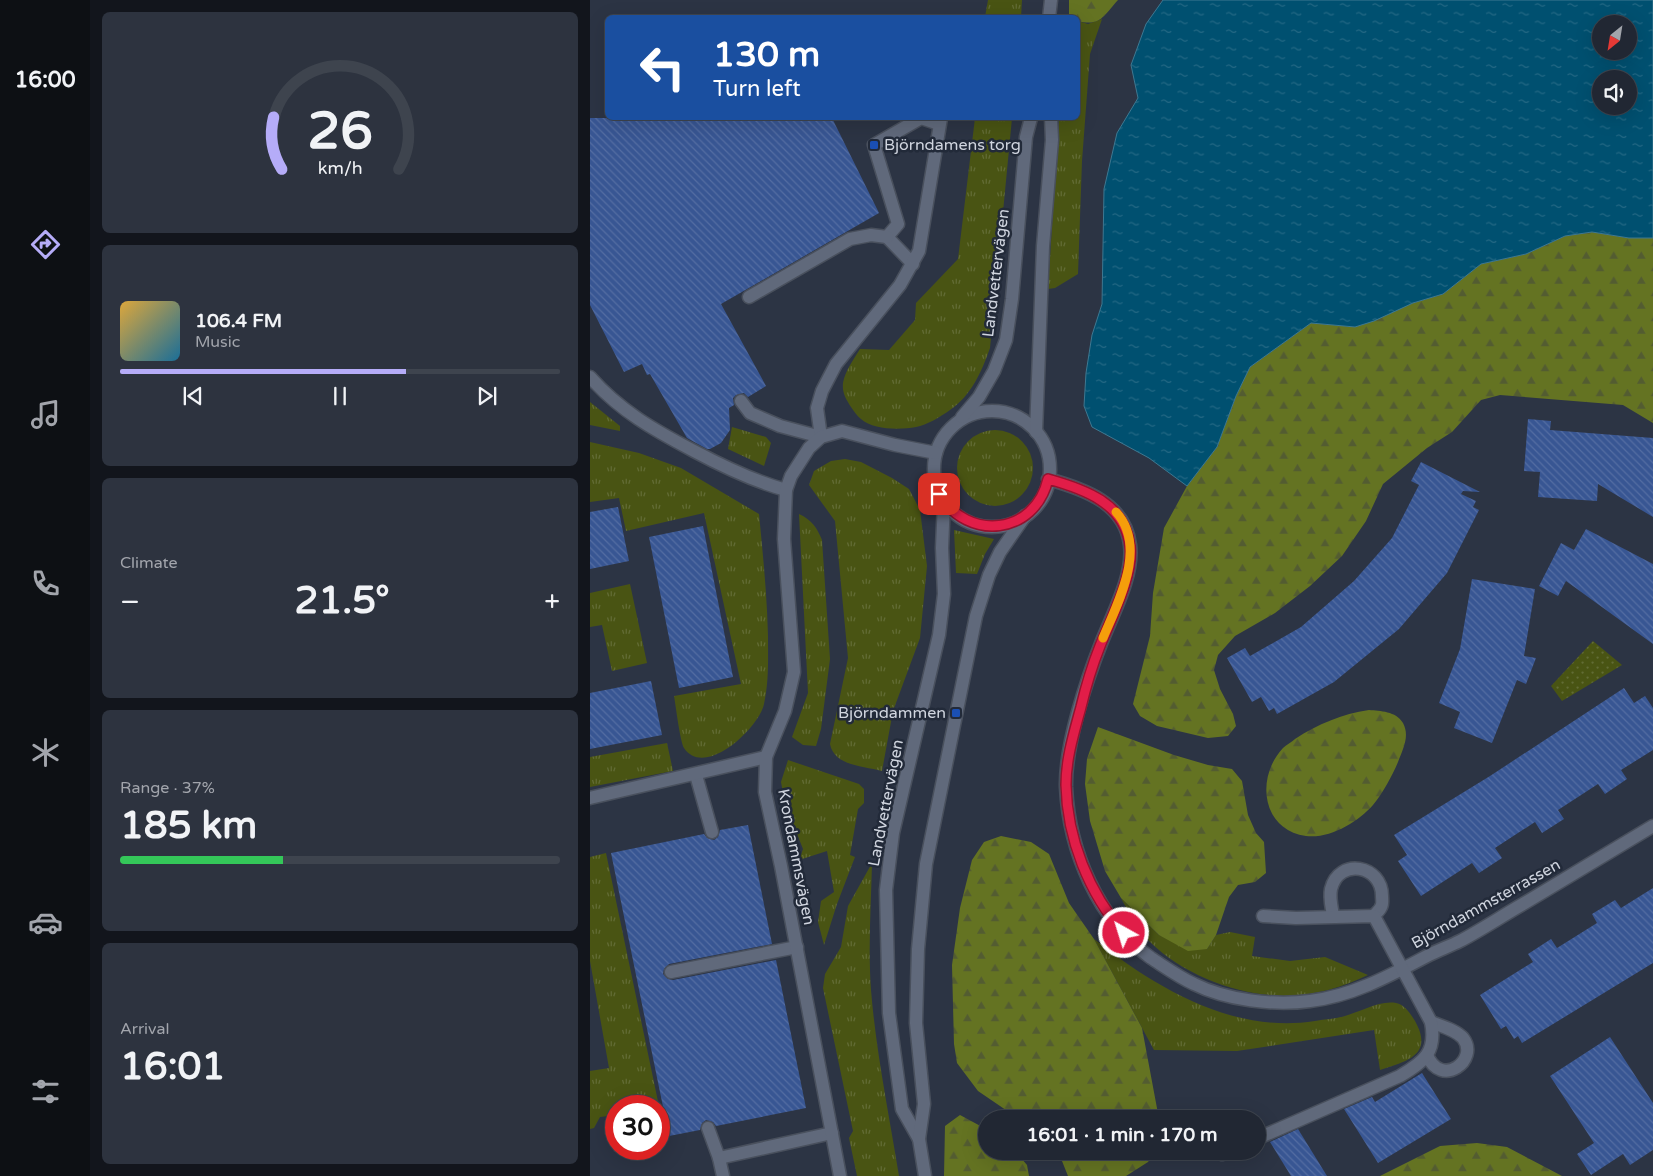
<!DOCTYPE html>
<meta charset="utf-8">
<style>
body{margin:0;font-family:"Varela Round",sans-serif;background:#2d333f;color:#f1f3f6;height:100vh;display:flex;flex-direction:column;font-size:19px;white-space:nowrap}
*{box-sizing:border-box;margin:0}
p{font-size:16px;color:#a2a5ac}
.icon{flex:none;width:28px;height:28px;fill:none;stroke:currentColor;stroke-width:2;stroke-linecap:round;stroke-linejoin:round}
.map{position:relative;flex:1;overflow:hidden}
.details{display:flex;flex-direction:column;gap:12px;padding:12px;background:#12151c;width:500px}
.details>*{flex:none}
.guide{position:absolute;left:15px;top:15px;width:475px;height:105px;border-radius:8px;box-shadow:0 5px 20px #0002,0 0 0 1px #3e444e;background:#1a4fa0;color:#fff;overflow:hidden}
.needle{width:32px;rotate:210deg}
.tools{position:absolute;left:1002px;top:15px;display:grid;gap:10px}
.tools a{display:grid;place-items:center;width:45px;height:45px;border-radius:50%;background:#212733;box-shadow:0 5px 20px #0002,0 0 0 1px #3e444e;font-size:25px}
.speed{position:absolute;left:15px;top:1095px;display:flex;gap:10px;font-size:25px;font-weight:700;text-align:center}
.speed>*{display:grid;place-content:center;width:65px;height:65px;border-radius:50%;background:#212733;box-shadow:0 5px 20px #0002,0 0 0 1px #3e444e;line-height:1}
.speed .limit{border:8px solid #d22;background:#fff;color:#111}
.pin{position:absolute;display:grid;place-items:center;width:42px;height:42px;color:#fff;margin:-21px;border-radius:10px;box-shadow:0 2px 8px #0006}
.me{position:absolute;width:55px;margin:-28px;rotate:321deg;stroke-linejoin:round;filter:drop-shadow(0 0 4px #0008)}
.turn{display:flex;align-items:center;gap:18px;height:105px;padding:0 25px;font-size:22px}
.turn .icon{width:65px;height:65px;stroke-width:2.5}
.turn b{display:block;font-size:35px;line-height:42px}
.big{font-size:38px;font-weight:700;line-height:1.1}
.details .widget{flex:1;display:flex;flex-direction:column;justify-content:center;gap:8px;min-width:0;padding:0 18px;border-radius:8px;background:#2d333f}
.details .dial{align-items:center;gap:0}
.dial svg{height:130px;overflow:visible;fill:none;stroke:#3e444e;stroke-width:7;stroke-linecap:round;text-anchor:middle}
.dial text{fill:#f1f3f6;stroke:none}
.song{display:flex;align-items:center;gap:15px}
.cover{width:60px;height:60px;border-radius:8px;background:linear-gradient(135deg,hsl(40 70% 55%),hsl(200 70% 35%))}
.played{height:5px;border-radius:2px;background:linear-gradient(90deg,#b5acf8 65%,#3e444e 65%)}
.keys{display:flex;justify-content:space-around;direction:ltr}
.heat{display:flex;justify-content:space-between;align-items:center;font-size:28px;direction:ltr}
.charge{height:8px;border-radius:4px;background:linear-gradient(90deg,#34c759 37%,#3e444e 0)}
.trip{position:absolute;left:388px;top:1110px;width:288px;height:50px;border-radius:25px;background:#212733;box-shadow:0 5px 20px #0002,0 0 0 1px #3e444e;font-weight:700;line-height:50px;text-align:center}
main{display:flex;flex:1;min-height:0}
.dock{display:flex;flex-direction:column;width:90px;justify-content:space-around;align-items:center;background:#0d1014;color:#a2a5ac}
.dock .icon{width:35px;height:35px}
.dock .active{color:#b5acf8}
.dock b{font-size:22px;color:#f1f3f6}
.map>svg:first-child{display:block}
.grass{fill:url(#grass-tufts)}
.forest{fill:url(#forest-firs)}
.park{fill:url(#park-dots)}
.water{fill:url(#water-ripples);stroke:#3e7891;fill-rule:evenodd}
.building{fill:url(#building-back-hatch)}
.lines{fill:none;stroke-linecap:round;stroke-linejoin:round}
.minor-casing{stroke:#49505d;stroke-width:15}
.minor{stroke:#60697b;stroke-width:12}
.route-casing{stroke:#92132f;stroke-width:12}
.route{stroke:#e11d48;stroke-width:9}
.slow{stroke:#f59e0b;stroke-width:9}
.transit-dot{fill:#1a4fb4;stroke:#222a39;stroke-width:2}
.labels{text-anchor:middle;dominant-baseline:central;stroke-width:5;stroke-linejoin:round;paint-order:stroke}
.poi-label{font-size:16px;fill:#d0d5df;stroke:#222a39;text-anchor:start}
.street-label{font-size:16px;fill:#d0d5df;stroke:#222a39}
</style>
<main>
<nav class="dock">
<b>16:00</b>
<svg class="icon active" aria-label="directions" viewBox="0 0 24 24"><path d="M12 3l9 9-9 9-9-9zM9 14v-3h6M13 9l2 2-2 2"/></svg>
<svg class="icon" aria-label="music" viewBox="0 0 24 24"><path d="M9 18V5l10-2v13"/><circle cx="6" cy="18" r="3"/><circle cx="16" cy="16" r="3"/></svg>
<svg class="icon" aria-label="phone" viewBox="0 0 24 24"><path d="M5 4h4l2 5-3 2q2 4 5 5l2-3 5 2v4C11 20 4 13 5 4z"/></svg>
<svg class="icon" aria-label="climate" viewBox="0 0 24 24"><path d="M12 3v18M4 7l16 10M4 17L20 7"/></svg>
<svg class="icon" aria-label="car" viewBox="0 0 24 24"><path d="M5 17H2v-5l4-1 3-4h7l3 4 3 1v5h-3M9 17h6M6 11h13"/><circle cx="7" cy="17" r="2"/><circle cx="17" cy="17" r="2"/></svg>
<svg class="icon" aria-label="filters" viewBox="0 0 24 24"><path d="M4 7h16M4 17h16"/><circle cx="9" cy="7" r="2"/><circle cx="15" cy="17" r="2"/></svg>
</nav>
<section class="details">
<div class="widget dial"><svg viewBox="0 0 100 80">
<path d="M14 69A42 42 0 1 1 86 69"/>
<path d="M14 69A42 42 0 0 1 9 37" stroke="#b5acf8"/>
<text x="50" y="56" font-size="32" font-weight="700">26</text>
<text x="50" y="72" font-size="11">km/h</text>
</svg></div>
<div class="widget">
<div class="song"><i class="cover"></i><div><b>106.4 FM</b><p>Music</p></div></div>
<div class="played"></div>
<div class="keys"><svg class="icon" aria-label="previous" viewBox="0 0 24 24"><path d="M18 5L8 12l10 7zM5 5v14"/></svg><svg class="icon" aria-label="pause" viewBox="0 0 24 24"><path d="M8 5v14M16 5v14"/></svg><svg class="icon" aria-label="next" viewBox="0 0 24 24"><path d="M6 5l10 7-10 7zM19 5v14"/></svg></div>
</div>
<div class="widget"><p>Climate</p>
<div class="heat"><a>−</a><b class="big">21.5°</b><a>+</a></div>
</div>
<div class="widget"><p>Range · 37%</p><b class="big">185 km</b><div class="charge"></div></div>
<div class="widget"><p>Arrival</p><b class="big">16:01</b></div>
</section>
<div class="map">
<svg width="1063" height="1176" viewBox="0 0 1063 1176">
<defs>
<pattern id="grass-tufts" width="24" height="20" patternUnits="userSpaceOnUse" patternTransform="scale(1.25)"><rect width="24" height="20" fill="#495413"/><path d="M3 7l-1-3M5 7V3M7 7l1-3M15 17l-1-3M17 17v-4M19 17l1-3" fill="none" stroke="#626c35"/></pattern>
<pattern id="forest-firs" width="22" height="20" patternUnits="userSpaceOnUse" patternTransform="scale(1.25)"><rect width="22" height="20" fill="#647322"/><path d="M5 1l3.5 6h-7zM16 11l3.5 6h-7z" fill="#535c31"/></pattern>
<pattern id="park-dots" width="8" height="8" patternUnits="userSpaceOnUse" patternTransform="scale(1.25)"><rect width="8" height="8" fill="#495413"/><path d="M2 2h.1M6 6h.1" fill="none" stroke="#626c35" stroke-width="1.8" stroke-linecap="round"/></pattern>
<pattern id="water-ripples" width="26" height="14" patternUnits="userSpaceOnUse" patternTransform="scale(1.25)"><rect width="26" height="14" fill="#005070"/><path d="M2 4q2-2 4 0t4 0M15 11q2-2 4 0t4 0" fill="none" stroke="#246884"/></pattern>
<pattern id="building-back-hatch" width="6" height="6" patternUnits="userSpaceOnUse" patternTransform="scale(1.25)"><rect width="6" height="6" fill="#385693"/><path d="M-1 5l2 2M0 0l6 6M5-1l2 2" fill="none" stroke="#546da2"/></pattern>
</defs>
<rect width="100%" height="100%" fill="#2c3444"/>
<g class="grass">
<polygon points="398,0 432,0 431,17 395,17"/>
<polygon points="512,19 500,54 492,161 488,274 465,288 458,289 469,118 488,118 488,21 498,24"/>
<path d="M385 118H422L400 348C392 371 381 396 360 410 350 417 337 425 326 427 310 430 283 430 271 419 267 416 264 411 261 407 256 399 252 393 253 383 255 371 264 359 270 349L299 350 325 320 326 303 368 259Z"/>
<polygon points="0,402 30,426 30,431 0,425"/>
<polygon points="142,427 176,437 181,443 174,466 138,449"/>
<circle cx="405" cy="468" r="38"/>
<path d="M0 442 49 453 91 468 169 514C173 555 177 595 178 636 178 659 179 681 174 704 169 728 115 779 94 748 90 741 86 707 84 696L151 684 114 513 36 531 29 498 0 502Z"/>
<path d="M255 459 271 462 302 478 319 489 330 510 337 566 330 638 303 711 292 771C274 766 244 766 240 744L258 658 245 521 219 485 224 471 241 461Z"/>
<path d="M209 514C222 520 227 528 232 540L240 659 231 729 226 746 213 745 202 737 218 693Z"/>
<polygon points="364,530 404,539 395,554 387,574 366,573"/>
<polygon points="40,584 57,663 22,671 12,625 0,627 0,593"/>
<polygon points="77,743 83,771 0,787 0,757"/>
<polygon points="198,760 269,784 274,789 274,803 268,809 260,855 265,857 247,904 234,945 228,922 231,901 244,892 237,851 209,860 213,849 195,804 191,782"/>
<polygon points="16,853 70,1111 69,1111 69,1106 26,1106 26,1115 10,1117 4,1128 0,1129 0,1071 19,1068 0,961 0,857"/>
<path d="M282 863C281 905 278 948 281 990 286 1052 299 1114 309 1176H267L259 1138 263 1131 233 988 235 974 251 947 258 906Z"/>
<path d="M531 898 569 935 617 949 626 935 640 932 665 937 662 956 700 961 735 957 778 975C753 987 726 995 697 996 649 996 595 976 560 942 548 930 539 913 531 898Z"/>
<path d="M504 939C566 988 643 1034 725 1021 735 1019 745 1019 755 1016 770 1012 790 1000 806 1003 815 1005 820 1013 825 1021 844 1055 817 1061 790 1070L784 1030 647 1051 564 1050Z"/>
</g>
<g class="forest">
<path d="M479 0H528C514 15 511 27 488 21V18L481 17 479 15Z"/>
<polygon points="1002,232 1039,238 1063,238 1063,423 1033,405 910,395 891,400 862,432 837,448 793,484 776,521 752,556 720,586 685,613 645,636 628,655 624,670 630,689 643,714 646,726 638,736 618,738 567,726 550,716 543,704 560,636 563,593 574,528 597,486 627,447 646,396 660,367 721,323 765,327 823,303 853,294 891,264 936,254 975,236"/>
<path d="M779 710C790 711 806 711 813 723 820 736 813 749 808 762 802 776 793 793 783 805 768 822 740 839 716 836 672 830 665 778 693 748 696 745 702 742 705 739 728 724 752 714 779 710Z"/>
<polygon points="508,727 584,755 618,765 642,769 652,781 658,815 666,833 674,842 676,873 665,882 648,885 639,897 626,935 617,949 598,951 569,935 531,898 515,871 500,821 495,784 497,759"/>
<polygon points="411,836 441,842 459,854 479,903 504,939 552,1028 569,1119 429,1119 388,1091 367,1063 364,1044 362,965 370,908 382,860 394,842"/>
<polygon points="370,1115 396,1129 396,1151 425,1151 437,1165 439,1176 354,1176 355,1126"/>
<polygon points="887,1143 917,1147 972,1176 790,1176 850,1146"/>
<polygon points="465,1151 566,1151 558,1162 536,1176 478,1176 470,1156"/>
</g>
<polygon class="park" points="1003,641 1032,665 972,701 961,686"/>
<path class="water" d="M573 0H1063V238H1039L1002 232 975 236 936 254 891 264 853 294 823 303 784 321 765 327 721 323 660 367 646 396 627 447 597 486 559 458 502 427 494 406 496 373 502 335 512 304 514 189 527 133 548 98 541 65 556 24ZM1011 24H1039V51H1011ZM1011 79H1039V106H1011Z"/>
<g class="building">
<polygon points="0,118 242,118 289,213 131,304 176,386 158,397 154,393 146,395 143,398 144,405 139,408 140,430 131,443 120,449 117,449 97,438 60,374 57,375 52,364 34,372 0,305"/>
<polygon points="938,419 961,421 960,430 1063,438 1063,517 1008,484 1007,501 948,497 950,472 934,471"/>
<polygon points="831,462 890,492 873,491 871,494 886,501 883,507 889,510 857,573 809,629 744,682 687,714 684,708 679,711 671,697 662,702 637,658 655,648 660,656 711,627 764,581 802,538 829,485 821,481"/>
<polygon points="28,507 39,561 0,569 0,512"/>
<polygon points="113,526 143,677 89,688 59,537"/>
<polygon points="996,529 1063,564 1063,644 976,581 968,596 949,586 971,543 984,550"/>
<polygon points="882,579 945,589 934,656 946,658 936,684 927,680 902,743 864,728 870,712 849,703 870,649"/>
<polygon points="61,681 72,735 0,749 0,693"/>
<polygon points="1034,688 1044,703 1055,696 1063,708 1063,750 1031,770 1037,779 1015,794 1008,784 968,810 974,819 952,833 945,822 905,848 912,858 889,873 882,863 831,896 808,861 817,855 804,835 900,776"/>
<polygon points="158,825 182,944 79,964 74,969 73,974 78,979 83,980 186,960 216,1108 126,1126 123,1122 116,1120 112,1123 110,1130 79,1136 21,853 114,834 117,838 124,840 128,837 130,830"/>
<polygon points="1063,888 1063,963 932,1043 928,1036 924,1039 916,1026 911,1029 890,995 943,962 938,954 961,939 967,948 1007,923 1002,914 1025,900 1031,908"/>
<polygon points="1020,1037 1063,1103 1063,1150 1040,1165 1033,1154 1001,1175 987,1154 1004,1143 960,1076"/>
<polygon points="832,1073 861,1119 788,1163 754,1109 782,1097 785,1102"/>
<polygon points="708,1129 737,1176 701,1176 680,1142"/>
</g>
<g class="lines">
<g class="minor-casing">
<g id="minor">
<polyline points="459,18 461,0"/>
<polyline points="323,264 297,237 308,224 284,145 331,118 349,124"/>
<polyline points="159,297 260,239 281,235 297,237"/>
<path d="M0 377C30 411 64 430 104 451 134 467 163 481 196 490"/>
<polyline points="151,401 160,413 190,426 231,437"/>
<circle cx="402" cy="469" r="58"/>
<polyline points="372,417 389,397 404,371 416,340 422,299 436,137 441,118"/>
<polyline points="446,432 453,246 462,140 461,118"/>
<polyline points="231,437 227,408 232,391 246,364 310,285 329,251 351,118"/>
<path d="M458 479C494 489 535 503 540 545 544 575 523 613 512 641 496 681 475 745 476 787 479 851 508 920 561 958 575 967 589 977 604 984 636 1000 684 1006 720 1001 763 996 801 975 839 955 849 950 860 946 870 941 891 930 912 916 933 904 976 878 1020 852 1063 826"/>
<polyline points="106,775 122,832"/>
<polyline points="0,798 176,757"/>
<path d="M743 916C742 908 739 898 741 889 749 857 792 865 792 896 792 899 793 904 791 907 790 910 786 913 784 916"/>
<polyline points="81,972 207,947"/>
<path d="M837 1055C851 1089 890 1060 873 1038 866 1030 851 1026 841 1022"/>
<polyline points="118,1128 129,1158"/>
<polyline points="329,1139 312,1109 299,1013 296,890 303,833 349,635 354,594 352,548 354,501"/>
<path d="M666 1139 810 1076C834 1062 847 1052 841 1022L784 916 706 918 673 916"/>
<polyline points="632,1154 639,1151"/>
<polyline points="133,1176 129,1158 242,1133"/>
<polyline points="250,1176 191,866 175,792 176,757 195,711 204,672 194,539 196,490 201,476 219,448 231,437 252,431 305,445 346,453"/>
<polyline points="335,1176 329,1139 334,1104 326,1023 328,949 336,864 386,616 399,575 410,552 435,516"/>
</g>
</g>
<use href="#minor" class="minor"/>
</g>
<g class="lines">
<g class="route-casing">
<path id="route" d="M349 494C378 542 445 535 458 479 494 489 535 503 540 546 544 575 521 618 510 646 502 666 496 686 491 707 484 733 476 758 476 785 477 838 499 894 534 933"/>
</g>
<use href="#route" class="route"/>
<path class="slow" d="M513 638C528 602 558 547 526 512"/>
</g>
<g class="transit-dot">
<rect x="279" y="140" width="10" height="10" rx="2.5"/>
<rect x="361" y="708" width="10" height="10" rx="2.5"/>
</g>
<g class="labels">
<g class="poi-label">
<text x="294" y="145">Björndamens torg</text>
<text x="356" y="713" text-anchor="end">Björndammen</text>
</g>
<g class="street-label">
<text transform="translate(406 273) rotate(-83)">Landvettervägen</text>
<text transform="translate(296 803) rotate(-79)">Landvettervägen</text>
<text transform="translate(206 857) rotate(79)">Krondammsvägen</text>
<text transform="translate(896 904) rotate(-29)">Björndammsterrassen</text>
</g>
</g>
</svg>
<div class="tools">
<a><svg class="needle" viewBox="-14 -14 28 28"><path d="M0-13l5 13h-10z" fill="#e53935"/><path d="M0 13l5-13h-10z" fill="#a2a5ac"/></svg></a>
<a><svg class="icon" aria-label="sound" viewBox="0 0 24 24"><path d="M4 9h4l5-4v14l-5-4H4zM17 9q2 3 0 6"/></svg></a>
</div>
<div class="speed"><div class="limit">30</div></div>
<div class="pin" style="left:349px;top:494px;background:#d93025"><svg class="icon" aria-label="arrive" viewBox="0 0 24 24"><path d="M6 21V4h12l-3 4 3 4H6"/></svg></div>
<svg class="me" style="left:534px;top:933px" viewBox="-20 -20 40 40"><circle r="17" fill="#e11d48" stroke="#fff" stroke-width="3"/><path d="M0-11L8 9 0 5-8 9z" fill="#fff"/></svg>
<div class="trip">16:01 · 1 min · 170 m</div>
<div class="guide">
<div class="turn"><svg class="icon" aria-label="left" viewBox="0 0 24 24"><path d="M17 20v-9H6M10 6l-5 5 5 5"/></svg><div><b>130 m</b>Turn left</div></div>
</div>
</div>
</main>
